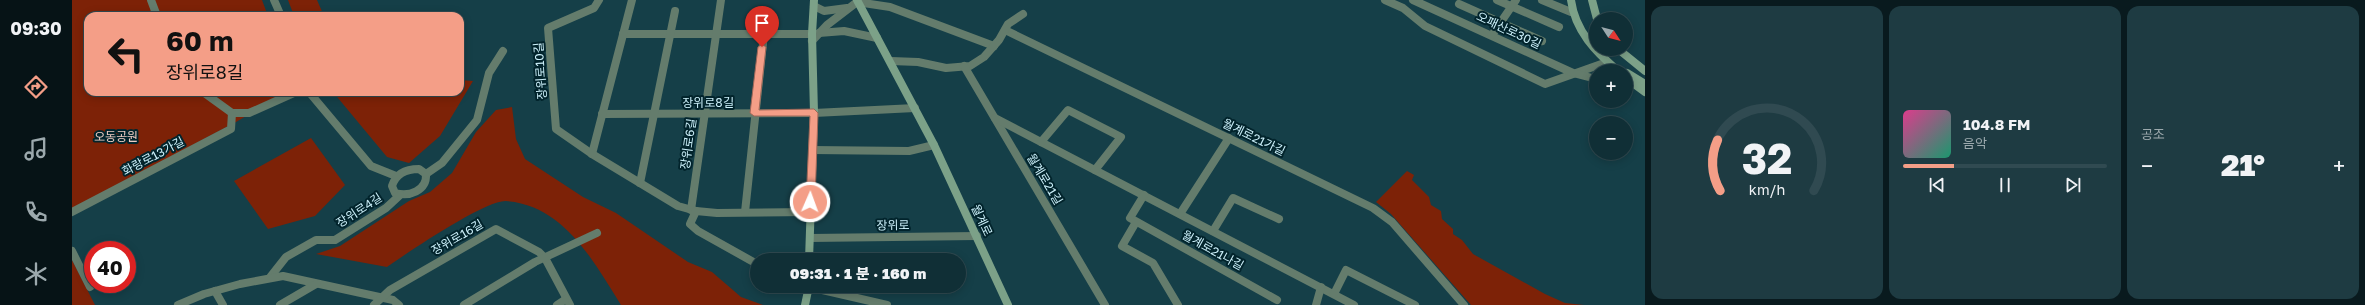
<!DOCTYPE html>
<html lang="ko">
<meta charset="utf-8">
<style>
body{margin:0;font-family:"Golos Text","Noto Sans KR",sans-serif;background:#1e3b42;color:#f1f3f6;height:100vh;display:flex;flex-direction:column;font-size:15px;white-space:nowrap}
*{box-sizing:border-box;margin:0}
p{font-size:13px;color:#9ca9ad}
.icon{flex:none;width:22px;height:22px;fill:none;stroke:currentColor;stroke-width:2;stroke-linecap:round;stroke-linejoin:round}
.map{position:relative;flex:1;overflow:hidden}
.side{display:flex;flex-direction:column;gap:6px;padding:6px;background:#091a1e;width:720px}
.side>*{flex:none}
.top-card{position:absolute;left:12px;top:12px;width:380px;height:84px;border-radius:12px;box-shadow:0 2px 10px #0003,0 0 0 1px #304a51;background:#f49e87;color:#111;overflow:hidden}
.needle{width:26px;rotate:126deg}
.controls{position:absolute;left:1517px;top:12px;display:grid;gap:8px}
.controls a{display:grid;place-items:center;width:44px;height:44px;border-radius:50%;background:#102f36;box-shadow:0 2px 10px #0003,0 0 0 1px #304a51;font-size:20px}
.speed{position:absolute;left:12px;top:241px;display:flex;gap:8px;font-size:20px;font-weight:700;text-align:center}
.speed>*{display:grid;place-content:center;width:52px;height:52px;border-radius:50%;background:#102f36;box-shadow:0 2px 10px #0003,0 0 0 1px #304a51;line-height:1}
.speed .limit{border:6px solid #d22;background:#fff;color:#111}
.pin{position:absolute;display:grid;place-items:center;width:34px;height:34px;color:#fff;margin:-41px -17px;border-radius:50% 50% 50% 0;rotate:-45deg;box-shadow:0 0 4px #0007}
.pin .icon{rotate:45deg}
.me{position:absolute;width:44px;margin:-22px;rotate:2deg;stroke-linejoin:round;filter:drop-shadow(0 0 3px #0008)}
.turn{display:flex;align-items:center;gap:14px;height:84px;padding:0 16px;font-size:18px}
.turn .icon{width:52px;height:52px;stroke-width:2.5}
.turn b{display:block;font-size:28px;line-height:34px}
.big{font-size:30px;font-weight:800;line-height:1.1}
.side .tile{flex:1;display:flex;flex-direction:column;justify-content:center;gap:6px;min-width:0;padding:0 14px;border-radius:12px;background:#1e3b42}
.side .dial{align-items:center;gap:0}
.dial svg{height:104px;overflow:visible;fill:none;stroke:#304a51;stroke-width:7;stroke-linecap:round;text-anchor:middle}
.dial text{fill:#f1f3f6;stroke:none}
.song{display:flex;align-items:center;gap:12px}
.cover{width:48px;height:48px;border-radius:6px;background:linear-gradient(135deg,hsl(330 70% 55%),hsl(160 70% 35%))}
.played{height:4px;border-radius:2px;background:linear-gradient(90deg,#f49e87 25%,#304a51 25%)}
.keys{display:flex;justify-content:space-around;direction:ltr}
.heat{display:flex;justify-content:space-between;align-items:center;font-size:22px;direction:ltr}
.side .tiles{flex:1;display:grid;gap:6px;grid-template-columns:repeat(3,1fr)}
.trip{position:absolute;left:678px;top:253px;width:216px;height:40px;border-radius:20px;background:#102f36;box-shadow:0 2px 10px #0003,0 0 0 1px #304a51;font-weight:800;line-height:40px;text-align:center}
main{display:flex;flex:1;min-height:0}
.tabs{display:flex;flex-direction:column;width:72px;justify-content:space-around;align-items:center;background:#061316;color:#9ca9ad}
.tabs .icon{width:28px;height:28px}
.tabs .selected{color:#f49e87}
.tabs b{font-size:18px;color:#f1f3f6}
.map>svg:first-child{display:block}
.green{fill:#7d2207}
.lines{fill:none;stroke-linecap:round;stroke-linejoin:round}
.street{stroke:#647c6c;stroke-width:8}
.secondary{stroke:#7ca188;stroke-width:8}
.route{fill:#f49e87;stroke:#9f6758}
.labels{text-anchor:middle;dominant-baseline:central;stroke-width:4;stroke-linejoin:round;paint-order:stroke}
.street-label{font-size:12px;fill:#ccf0fa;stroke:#02242c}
.park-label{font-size:12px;fill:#ecccc3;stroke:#02242c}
</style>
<main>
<nav class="tabs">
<b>09:30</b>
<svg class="icon selected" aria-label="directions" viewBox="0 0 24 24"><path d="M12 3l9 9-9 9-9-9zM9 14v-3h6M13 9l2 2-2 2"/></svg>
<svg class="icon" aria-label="music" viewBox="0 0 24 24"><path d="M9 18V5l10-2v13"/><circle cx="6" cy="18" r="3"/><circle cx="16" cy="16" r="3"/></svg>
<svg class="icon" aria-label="phone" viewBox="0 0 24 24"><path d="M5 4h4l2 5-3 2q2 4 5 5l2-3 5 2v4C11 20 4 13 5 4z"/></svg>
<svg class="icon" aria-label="climate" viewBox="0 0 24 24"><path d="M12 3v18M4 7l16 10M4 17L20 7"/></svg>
</nav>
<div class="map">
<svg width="1573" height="305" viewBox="0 0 1573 305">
<rect width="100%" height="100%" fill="#153f48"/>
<g class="green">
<polygon points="0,0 190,0 196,16 16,16 16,92 215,92 164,122 0,209"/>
<polygon points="216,0 245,0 252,16 222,16"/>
<polygon points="388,80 401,81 368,136 337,163 315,157 261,92 388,92"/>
<path d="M440 107 444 139 453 159 511 197 544 213 616 262 640 272 669 297 691 305H549C522 262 492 205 434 201 413 200 335 253 315 267L244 254 268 246 337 201 358 192 380 173 404 132 424 110Z"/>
<polygon points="239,138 273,185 243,216 196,229 162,181"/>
<polygon points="1335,171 1342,175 1340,180 1357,197 1359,205 1369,211 1370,219 1381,229 1381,234 1390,240 1401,254 1473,294 1493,303 1512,305 1399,305 1319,214 1304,202"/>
<polygon points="0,260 23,305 0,305"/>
</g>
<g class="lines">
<g class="street">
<polyline points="79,0 85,16"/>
<polyline points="202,0 209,16"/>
<polyline points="527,0 522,8 476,28 484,129 520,154 606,206 624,211 645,213 738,212"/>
<polyline points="1313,0 1331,8 1353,26 1473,84 1535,62"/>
<polyline points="1341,0 1501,73 1524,79"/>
<polyline points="1425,0 1487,27"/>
<polyline points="1470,0 1499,12"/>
<polyline points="1387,4 1470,41"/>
<polyline points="742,6 752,11 775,8"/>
<polyline points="933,30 1301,208 1320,222 1392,305"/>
<polyline points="747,33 772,31 805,38"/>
<polyline points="551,34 740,34"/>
<polyline points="1420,35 1444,0"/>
<polyline points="740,41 755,25 785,2 818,7 922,46"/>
<polyline points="819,61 846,62 874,68 898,66 912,57 927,40 936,24 951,14"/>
<polyline points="892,66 1033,305"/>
<polyline points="131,92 160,113 177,113 224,92"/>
<polyline points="237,92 299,166 324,176"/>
<polyline points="530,114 742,113 843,108"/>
<polyline points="923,118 1282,305"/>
<polyline points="969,142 996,110 1049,137 1023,170"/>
<polyline points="740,150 837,151 862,145"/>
<polyline points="520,154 560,0"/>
<path d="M347 169 354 174C355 191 337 197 323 193L320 186C324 173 334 169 347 169Z"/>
<polyline points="354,174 370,163 405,120 417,73 431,51"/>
<polyline points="568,183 603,11"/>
<polyline points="1072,195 1058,218 1205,300"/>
<polyline points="619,210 649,0"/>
<polyline points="624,211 618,224 626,231 685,264"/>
<polyline points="0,212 159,129 160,113"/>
<polyline points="673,212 692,34"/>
<polyline points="1108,214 1157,138"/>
<polyline points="1064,222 1050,246 1081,263 1106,305"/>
<polyline points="1141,231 1161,198 1207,219"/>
<polyline points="738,238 905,236"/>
<polyline points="0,251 18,287"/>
<polyline points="199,276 214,257 244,240 263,240 314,208 328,195"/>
<polyline points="733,286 815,305"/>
<polyline points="143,291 151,305"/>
<polyline points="1262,294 1274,270 1343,305"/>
<polyline points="106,305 132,294 168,284 211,276 321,300 327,305"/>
<polyline points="208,305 244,284"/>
<polyline points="302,305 318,290 424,229 467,252 473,258 498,305"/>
<polyline points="392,305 463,262 525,233"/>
<polyline points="485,305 494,299"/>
<polyline points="1244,305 1249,287"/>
</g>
<g class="secondary">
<polyline points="785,0 862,145 936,305"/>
<path d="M1499 0C1503 31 1524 52 1546 71"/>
<polyline points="1520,0 1525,19"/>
<polyline points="1546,49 1573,71"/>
<polyline points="1555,73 1573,84"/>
<polyline points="1554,78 1573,92"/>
<polyline points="737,260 742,113 740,34 742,0"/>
<polyline points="733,305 737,286"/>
</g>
</g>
<polygon class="route" points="690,44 694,47 687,110 742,109 746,113 743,202 738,206 734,202 738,116 682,116 678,113 686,47"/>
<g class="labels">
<g class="street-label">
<text transform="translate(1437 30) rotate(25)">오패산로30길</text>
<text transform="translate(468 71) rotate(-94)">장위로10길</text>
<text x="636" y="102">장위로8길</text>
<text transform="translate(1182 137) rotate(26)">월계로21가길</text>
<text transform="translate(616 144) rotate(-82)">장위로6길</text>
<text transform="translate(81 156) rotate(-28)">화랑로13가길</text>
<text transform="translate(973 179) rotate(59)">월계로21길</text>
<text transform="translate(287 210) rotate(-33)">장위로4길</text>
<text transform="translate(910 220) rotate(65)">월계로</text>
<text transform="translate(821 225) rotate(-1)">장위로</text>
<text transform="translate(385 237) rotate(-30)">장위로16길</text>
<text transform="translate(1141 250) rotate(29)">월계로21나길</text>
</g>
<g class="park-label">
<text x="44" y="136">오동공원</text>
</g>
</g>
</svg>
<div class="controls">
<a><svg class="needle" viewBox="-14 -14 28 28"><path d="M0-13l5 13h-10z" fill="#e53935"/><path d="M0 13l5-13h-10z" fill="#9ca9ad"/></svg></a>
<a>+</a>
<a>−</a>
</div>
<div class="speed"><div class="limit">40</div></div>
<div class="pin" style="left:690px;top:47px;background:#d93025"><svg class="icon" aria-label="arrive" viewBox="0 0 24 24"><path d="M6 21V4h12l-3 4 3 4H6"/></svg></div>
<svg class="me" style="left:738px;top:202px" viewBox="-20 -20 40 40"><circle r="17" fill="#f49e87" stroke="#fff" stroke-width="3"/><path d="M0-11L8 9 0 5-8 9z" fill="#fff"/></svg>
<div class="trip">09:31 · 1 분 · 160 m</div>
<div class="top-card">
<div class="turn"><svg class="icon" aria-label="left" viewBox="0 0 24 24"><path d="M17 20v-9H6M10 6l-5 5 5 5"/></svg><div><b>60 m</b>장위로8길</div></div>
</div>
</div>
<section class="side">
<div class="tiles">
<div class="tile dial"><svg viewBox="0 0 100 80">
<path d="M14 69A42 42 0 1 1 86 69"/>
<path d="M14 69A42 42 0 0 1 12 30" stroke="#f49e87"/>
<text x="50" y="56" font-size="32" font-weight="700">32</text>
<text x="50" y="72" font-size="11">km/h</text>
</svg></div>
<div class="tile">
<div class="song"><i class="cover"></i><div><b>104.8 FM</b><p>음악</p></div></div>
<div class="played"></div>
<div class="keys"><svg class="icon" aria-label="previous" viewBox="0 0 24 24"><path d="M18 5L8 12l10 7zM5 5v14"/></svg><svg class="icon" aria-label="pause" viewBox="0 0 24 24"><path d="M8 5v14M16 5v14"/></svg><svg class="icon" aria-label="next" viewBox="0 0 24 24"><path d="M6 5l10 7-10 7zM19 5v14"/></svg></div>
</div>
<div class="tile"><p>공조</p>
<div class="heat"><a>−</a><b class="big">21°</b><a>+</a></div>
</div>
</div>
</section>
</main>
